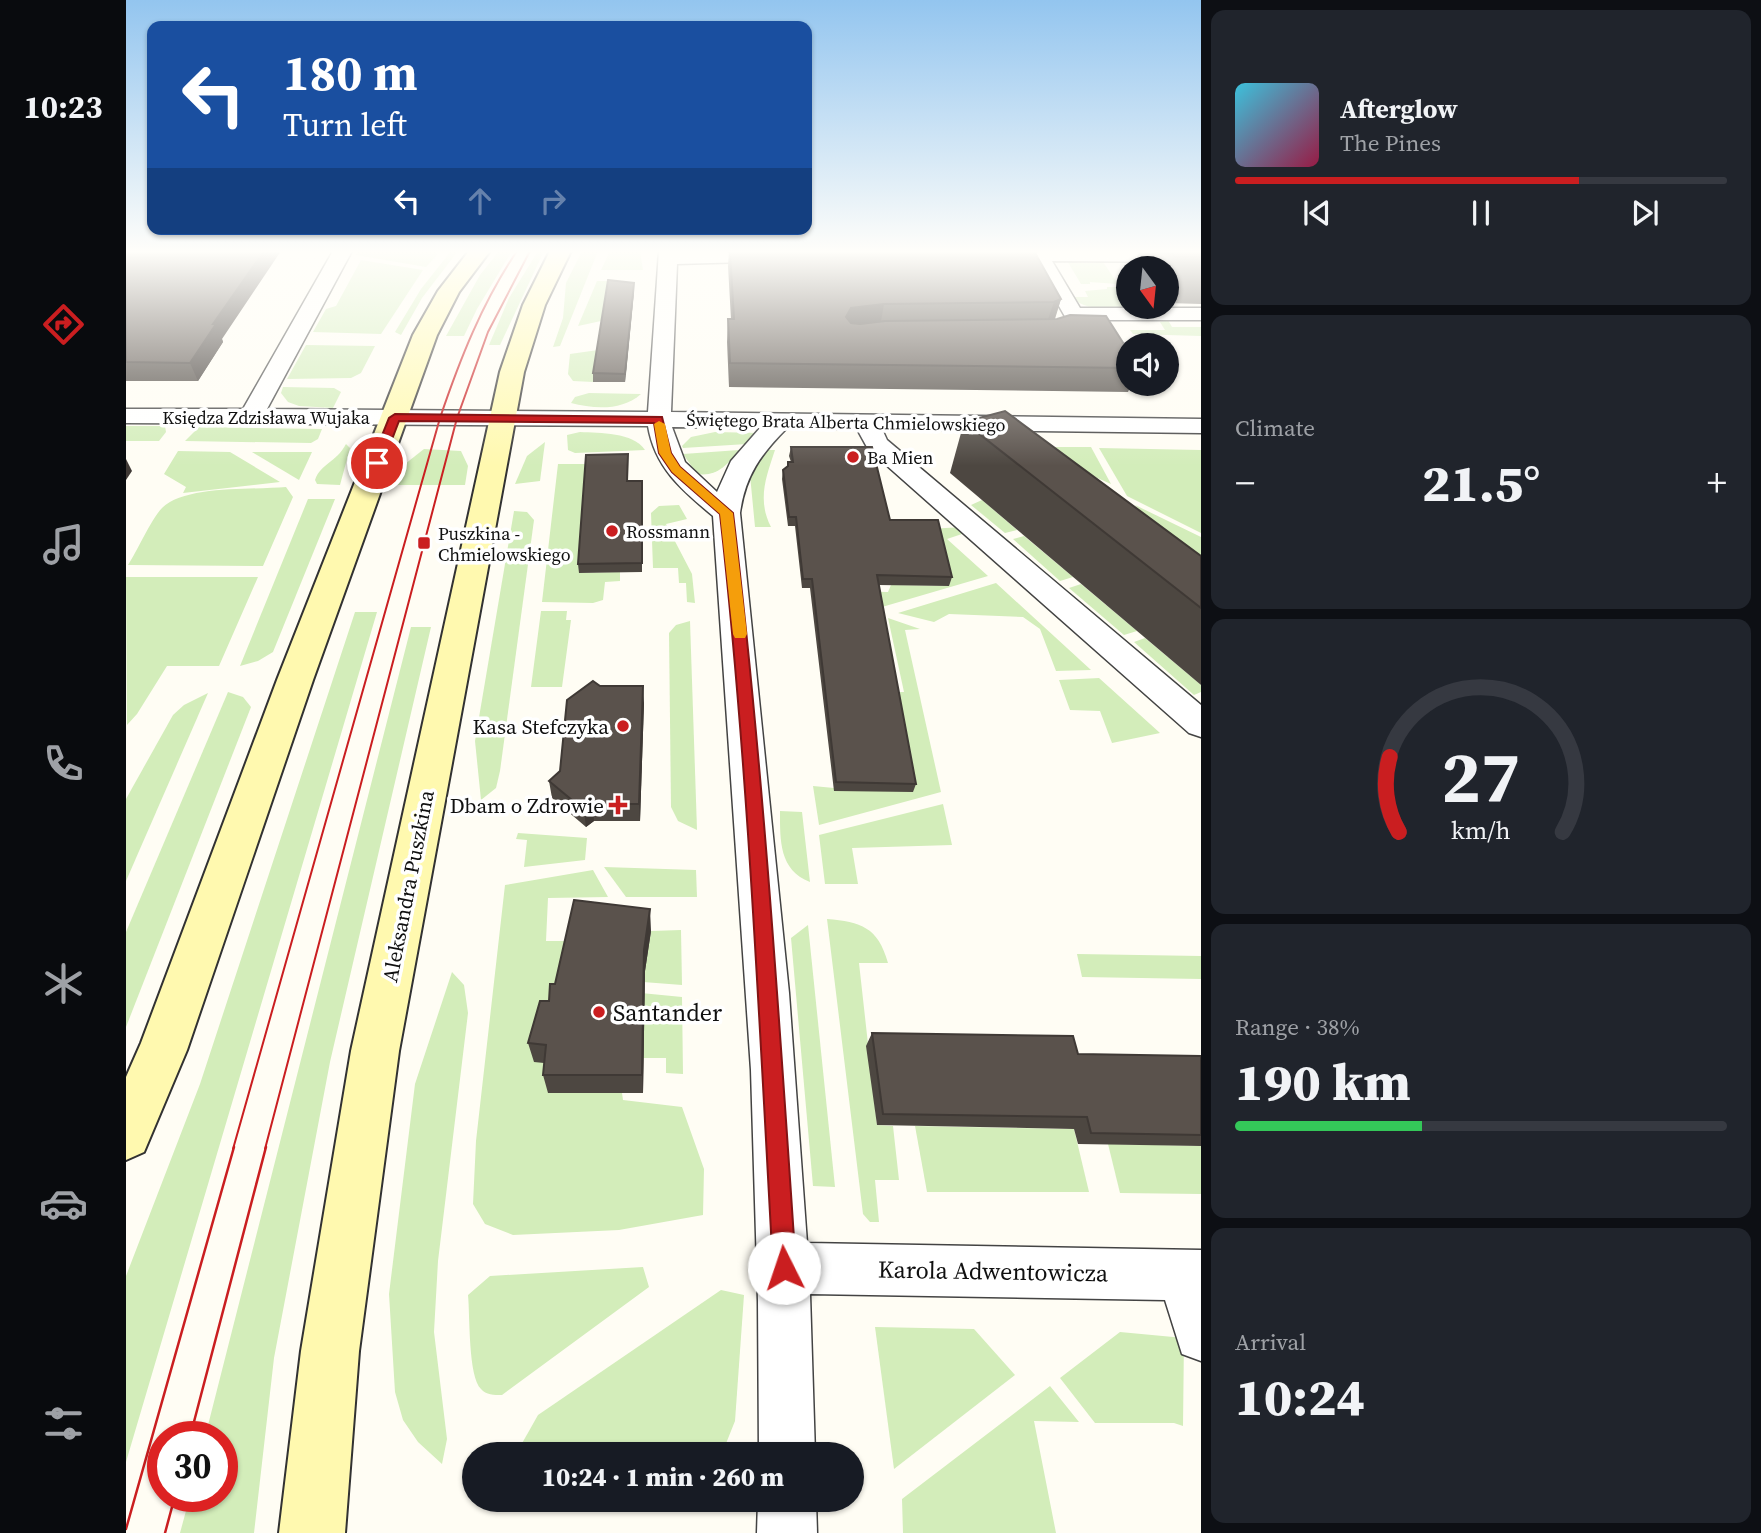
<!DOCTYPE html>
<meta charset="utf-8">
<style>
body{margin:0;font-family:"Source Serif 4",serif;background:#20242c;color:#f1f3f6;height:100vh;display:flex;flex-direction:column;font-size:26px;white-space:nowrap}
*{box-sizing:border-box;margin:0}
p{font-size:23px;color:#9ea1a6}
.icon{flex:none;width:38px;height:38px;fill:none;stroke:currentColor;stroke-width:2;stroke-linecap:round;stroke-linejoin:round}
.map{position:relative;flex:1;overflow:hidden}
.panel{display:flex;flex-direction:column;gap:10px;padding:10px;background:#0d0f14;width:560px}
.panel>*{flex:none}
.hud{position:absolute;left:21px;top:21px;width:665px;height:214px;border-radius:14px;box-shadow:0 2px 5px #0004;background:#1a4fa0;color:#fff;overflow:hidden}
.needle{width:46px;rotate:165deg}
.buttons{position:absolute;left:990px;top:256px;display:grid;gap:14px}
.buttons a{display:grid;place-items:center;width:63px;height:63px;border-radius:50%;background:#171b24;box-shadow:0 2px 5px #0004;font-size:35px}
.speed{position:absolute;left:21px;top:1421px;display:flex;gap:14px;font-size:35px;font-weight:700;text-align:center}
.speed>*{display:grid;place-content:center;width:91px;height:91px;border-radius:50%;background:#171b24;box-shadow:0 2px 5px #0004;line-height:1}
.speed .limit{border:10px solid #d22;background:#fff;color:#111}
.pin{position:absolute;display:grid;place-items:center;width:60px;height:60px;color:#fff;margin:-30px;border:4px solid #fff;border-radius:50%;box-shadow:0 2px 7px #0007}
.me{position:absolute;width:77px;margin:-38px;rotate:356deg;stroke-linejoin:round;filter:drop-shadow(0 0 5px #0008)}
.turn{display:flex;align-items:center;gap:24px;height:147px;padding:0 21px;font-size:32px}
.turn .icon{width:91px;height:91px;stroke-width:2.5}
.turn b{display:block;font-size:49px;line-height:60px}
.lanes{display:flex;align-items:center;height:66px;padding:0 21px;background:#0003;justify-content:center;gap:35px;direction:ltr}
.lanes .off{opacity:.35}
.big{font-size:52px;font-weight:800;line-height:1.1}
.panel .tile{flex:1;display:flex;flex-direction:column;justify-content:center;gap:10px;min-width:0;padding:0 24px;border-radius:14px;background:#20242c}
.panel .dial{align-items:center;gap:0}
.dial svg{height:182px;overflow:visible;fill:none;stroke:#363941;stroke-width:7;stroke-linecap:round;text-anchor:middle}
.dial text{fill:#f1f3f6;stroke:none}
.song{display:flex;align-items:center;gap:21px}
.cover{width:84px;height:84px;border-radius:10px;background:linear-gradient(135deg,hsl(190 70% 55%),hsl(340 70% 35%))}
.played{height:7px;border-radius:4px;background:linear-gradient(90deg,#ca1e20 70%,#363941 70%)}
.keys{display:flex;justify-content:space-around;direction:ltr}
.heat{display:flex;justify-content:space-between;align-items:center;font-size:38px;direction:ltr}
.charge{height:10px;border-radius:5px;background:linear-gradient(90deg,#34c759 38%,#363941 0)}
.trip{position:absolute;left:336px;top:1442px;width:402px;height:70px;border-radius:35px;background:#171b24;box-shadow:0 2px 5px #0004;font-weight:800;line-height:70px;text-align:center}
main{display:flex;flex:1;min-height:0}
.dock{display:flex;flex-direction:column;width:126px;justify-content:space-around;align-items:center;background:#090b0e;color:#9ea1a6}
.dock .icon{width:49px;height:49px}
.dock .current{color:#ca1e20}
.dock b{font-size:32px;color:#f1f3f6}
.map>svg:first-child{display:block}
.green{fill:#d3edba}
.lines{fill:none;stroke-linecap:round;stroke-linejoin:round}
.street-casing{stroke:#434343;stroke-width:3}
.secondary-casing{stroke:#323232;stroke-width:4}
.street{fill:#fff;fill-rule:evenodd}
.secondary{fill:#fff9af;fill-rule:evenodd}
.tram-far1{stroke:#ca1e20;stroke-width:2}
.tram{stroke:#ca1e20;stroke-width:2.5}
.wall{fill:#4d4741}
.shaded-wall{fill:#3f3935}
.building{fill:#5a524c;stroke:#3f3935;stroke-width:2}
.route{fill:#ca1e20;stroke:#831415;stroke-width:2}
.slow{fill:#f59e0b}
.poi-dot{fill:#ca1e20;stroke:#fff;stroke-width:2.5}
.labels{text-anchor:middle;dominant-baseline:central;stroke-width:7;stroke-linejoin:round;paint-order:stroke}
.far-street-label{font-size:18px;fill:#101010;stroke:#fff}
.far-poi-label{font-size:18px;fill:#101010;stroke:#fff;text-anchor:start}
.poi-label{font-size:21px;fill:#101010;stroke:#fff;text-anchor:end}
.street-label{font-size:21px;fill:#101010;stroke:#fff}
.near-poi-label{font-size:24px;fill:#101010;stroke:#fff;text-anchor:start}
.near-street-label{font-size:24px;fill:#101010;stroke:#fff}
</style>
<main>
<nav class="dock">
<b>10:23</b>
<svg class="icon current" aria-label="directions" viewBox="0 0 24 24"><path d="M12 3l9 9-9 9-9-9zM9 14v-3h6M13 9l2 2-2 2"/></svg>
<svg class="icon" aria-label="music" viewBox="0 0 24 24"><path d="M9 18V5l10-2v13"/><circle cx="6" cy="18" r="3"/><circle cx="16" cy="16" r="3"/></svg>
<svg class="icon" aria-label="phone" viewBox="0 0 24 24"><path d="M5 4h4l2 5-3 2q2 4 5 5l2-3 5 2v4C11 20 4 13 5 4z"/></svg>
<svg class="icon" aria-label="climate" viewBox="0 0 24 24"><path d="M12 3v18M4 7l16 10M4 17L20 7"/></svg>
<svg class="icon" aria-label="car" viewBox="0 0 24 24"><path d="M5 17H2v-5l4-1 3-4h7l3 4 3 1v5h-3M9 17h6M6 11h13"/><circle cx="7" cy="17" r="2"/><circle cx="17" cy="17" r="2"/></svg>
<svg class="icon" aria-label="filters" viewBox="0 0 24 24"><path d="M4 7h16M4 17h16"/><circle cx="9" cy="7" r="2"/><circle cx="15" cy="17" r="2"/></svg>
</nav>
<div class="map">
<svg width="1075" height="1533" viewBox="0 0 1075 1533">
<rect width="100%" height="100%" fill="#fffdf4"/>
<g class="green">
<polygon points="232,251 309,251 311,255 300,267 230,255"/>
<polygon points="325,251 332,251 296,298 275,335 269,332 295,289"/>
<polygon points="373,251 386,251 351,309 338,336 320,336 354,275"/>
<polygon points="412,251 418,251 374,345 363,345 383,298"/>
<polygon points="456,251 472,251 434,346 427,347 437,318 440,283"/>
<polygon points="484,251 514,251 517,270 475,270"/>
<polygon points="940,259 949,259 951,263 970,263 969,259 975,259 992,284 964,282 964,284 955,284"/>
<polygon points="235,260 297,270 255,334 187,332 200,309 210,306"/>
<polygon points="471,281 482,281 475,321 452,326"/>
<path d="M981 287H993L1003 300V306L1009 308C990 308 960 313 946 297H962L959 291 981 289Z"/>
<polygon points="1042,320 1046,327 1075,327 1075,336 1007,334 1004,330 1039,330 1034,322"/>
<polygon points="180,345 249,346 235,373 225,378 161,379"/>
<polygon points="472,350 467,382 447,381 442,374 444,354"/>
<polygon points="157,387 208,388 215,392 207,408 173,406 162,402 155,393"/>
<path d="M463 393 515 394C496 411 468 409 445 403L449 397Z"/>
<polygon points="0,426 39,426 40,432 33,441 0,441"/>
<polygon points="73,427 196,429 192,439 185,443 59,441"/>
<path d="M454 432C474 433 507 432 519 450L449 453 442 450 441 435Z"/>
<polygon points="589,432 633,433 621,444 557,448 556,446 565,437"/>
<polygon points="419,442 414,481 389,484 401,456"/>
<path d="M220 444 224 448 214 485 191 484 189 480C195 463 210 463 220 444Z"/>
<polygon points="902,447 965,447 985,484 903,448"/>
<polygon points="973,448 1075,450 1075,533 1001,496"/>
<polygon points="298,449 335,451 342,466 339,485 270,485 279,464"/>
<path d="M613 450C601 465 591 477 571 474L557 454Z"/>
<path d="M636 450H649C640 477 631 500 645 527H629L624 475Z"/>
<polygon points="52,451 104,452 154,482 57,493 60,487 38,474"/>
<polygon points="126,452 186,452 173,480"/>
<polygon points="432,464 460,464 453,573 494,572 494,581 479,582 477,600 467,603 416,602"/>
<path d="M160 487 167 497 137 566 2 565C12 550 24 521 36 508 59 485 128 490 160 487Z"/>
<polygon points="182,499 209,499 147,652 132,661 114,666"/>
<polygon points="856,500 891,530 879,533 845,505"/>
<polygon points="553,505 561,519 540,524 566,574 569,603 561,602 560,583 553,583 552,568 527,568 525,513 533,506"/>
<polygon points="1009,505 1075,537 1075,581"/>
<polygon points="388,511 401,512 408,520 374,771 370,788 355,800 349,741"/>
<polygon points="838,527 842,532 821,539 862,576 756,607 710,591 762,592 765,585 823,586 801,529"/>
<polygon points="898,536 947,577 934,581 887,539"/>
<polygon points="0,577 132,577 93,666 41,666 11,714 1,725"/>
<polygon points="870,583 965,670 930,671 914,629 897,617 823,614 808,622 772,613"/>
<polygon points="955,584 1011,631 998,635 943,588"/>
<polygon points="415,611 441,611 440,620 445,620 436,687 405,687"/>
<polygon points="229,612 251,612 0,1462 0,1276 74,1084"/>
<polygon points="762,618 794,629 779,630 815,792 693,825 687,786 708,788 768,692 778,692"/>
<polygon points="564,621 571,830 552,821 545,807 543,633 550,625"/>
<polygon points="285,627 305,627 204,1062 148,1358 128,1533 54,1533 64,1496 96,1496 96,1437 79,1437"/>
<polygon points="1019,638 1075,685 1075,692 1068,695 1008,642"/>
<polygon points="973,678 1034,733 986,743 974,711 944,710 933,680"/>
<polygon points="102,692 117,697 125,707 0,1027 0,932"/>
<polygon points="82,693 0,881 0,799 47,715 58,705"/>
<polygon points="817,804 826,845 726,848 732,884 699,884 693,835"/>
<path d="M654 811 676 812 684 882C653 870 654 840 654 811Z"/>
<polygon points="392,833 461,838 459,860 398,867 401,840 390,839"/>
<polygon points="478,867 570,870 571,897 500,897"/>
<polygon points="467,870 482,897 422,898 420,941 447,941 425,1063 496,1093 497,1100 556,1107 578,1169 577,1215 493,1230 387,1235 359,1224 347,1204 350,1141 379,885"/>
<path d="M701 919C735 922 752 927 762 963H733L751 1125 767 1126 773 1180H749L753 1222H744L737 1214Z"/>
<polygon points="682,925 709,1187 687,1186 665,938"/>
<polygon points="555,930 556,985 517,982 525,931"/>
<polygon points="951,954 1075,956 1075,979 956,977"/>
<polygon points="326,972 338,985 342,1013 312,1261 308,1332 321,1439 316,1464 292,1442 277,1420 269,1392 263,1294 289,1084"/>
<polygon points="515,993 556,997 557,1074 540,1073 540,1058 517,1058"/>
<polygon points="789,1126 948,1129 963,1192 801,1192"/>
<polygon points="982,1144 1075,1146 1075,1194 994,1193"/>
<path d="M517 1267 523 1287 376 1395C368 1395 360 1395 355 1389 342 1377 344 1315 342 1295L364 1276Z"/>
<polygon points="595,1290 618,1295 609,1421 599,1446 589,1454 390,1454 412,1415"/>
<polygon points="749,1327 848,1329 889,1375 768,1469"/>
<polygon points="994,1332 1058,1338 1057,1426 1048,1423 969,1423 934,1378"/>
<polygon points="924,1386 953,1422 908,1421 930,1533 777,1533 776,1499"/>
</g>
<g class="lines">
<g class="street-casing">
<g id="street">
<path d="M207 251H226L141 409 522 412 533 251H652L661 257 659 261 551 264 545 412 1075 419V433L756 429 761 440 1075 705V737L1063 733 742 449 731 429 661 428C635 454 619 476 614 513L663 993 681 1243 1075 1250V1361L1056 1354 1039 1300 684 1294 689 1454H633L632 1301 625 1070 587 516C556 490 529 468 522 426L0 423V409H117ZM546 427 634 428 605 461 591 492 559 462Z"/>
<path d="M858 251H1075V262L926 261 954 308H1075V320H962L964 323C954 335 924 342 909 339L906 334 909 329 941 320 907 261H865L858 259 856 255Z"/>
<polygon points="632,1500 690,1500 691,1533 631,1533"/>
</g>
</g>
<g class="secondary-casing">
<g id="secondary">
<polygon points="343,251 364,251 333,292 311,335 187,680 61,1050 18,1152 0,1160 0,1077 15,1043 151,680 287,335 312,291"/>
<polygon points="424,251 445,251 419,305 398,372 273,1051 233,1351 219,1533 153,1533 175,1351 225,1051 374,372 397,305"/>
</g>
</g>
<use href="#street" class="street"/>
<use href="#secondary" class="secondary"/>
<g class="tram-far1">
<path d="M107 1149 314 418C334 359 356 303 391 251"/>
<polyline points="139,1149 331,418 362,332 404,251"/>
</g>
<g class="tram">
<polyline points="64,1437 140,1147"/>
<polyline points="0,1529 108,1147"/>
<polyline points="39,1533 49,1496"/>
</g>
</g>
<g class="wall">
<polygon points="0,251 96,339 97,342 72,381 0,381"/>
<polygon points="603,251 908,251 935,299 929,319 1003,352 1003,383 1006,383 1002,392 603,387 601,342 602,319 605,319 602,266"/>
<polygon points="1013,251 1075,251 1075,304 1041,303 1041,268 1007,268"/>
<polygon points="508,291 499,382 467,382 467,373"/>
<polygon points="838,422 1075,556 1075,685 824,473"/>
<polygon points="665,447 764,520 826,577 823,586 752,585 790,784 787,792 708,791 684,588 676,588 669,526 662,526 656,479 657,470 661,467 662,462 665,462 663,456"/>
<polygon points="502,454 502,481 516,481 516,572 453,573 452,564"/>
<polygon points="474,686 518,703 514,821 468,821 460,827 426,798 423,781 434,771"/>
<polygon points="525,931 519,971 517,1093 422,1093 417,1075 418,1063 408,1062 402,1043 423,1001 429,984"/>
<polygon points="746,1033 952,1054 1075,1056 1075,1146 952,1144 948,1129 751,1125 740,1046"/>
</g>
<g class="shaded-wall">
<polygon points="138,251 155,251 96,339 97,342 72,381 64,363 87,324"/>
<polygon points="508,283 508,291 499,382 499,374"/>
<polygon points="935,299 927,323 920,325 928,302"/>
<polygon points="758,304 754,327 722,331 720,317 725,308"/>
<polygon points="0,459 6,471 0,480"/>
<polygon points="517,686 518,703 514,821 513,804"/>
<polygon points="467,804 468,821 460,827 458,810"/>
<polygon points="524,909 525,931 519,971 517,1093 516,1075 518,950"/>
</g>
<g class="building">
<polygon points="0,251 138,251 87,324 90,324 64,363 0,362"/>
<polygon points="604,251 908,251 935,299 928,302 758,304 725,308 720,317 725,323 734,324 759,321 931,319 944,315 980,316 1003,352 1003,368 604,363 602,319 608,319"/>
<polygon points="1044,251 1075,251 1075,257 1049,257"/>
<polygon points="482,280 508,283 499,374 467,373"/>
<polygon points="879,411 1075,556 1075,608 838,422"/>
<polygon points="665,447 746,447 764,520 812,520 826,577 751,575 790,784 710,782 686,579 677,579 670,517 663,517 657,470 662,466 662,462 667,462"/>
<polygon points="502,454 501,481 516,481 516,563 452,564 460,455"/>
<polygon points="467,681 474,686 517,686 513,804 467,804 458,810 423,781 434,771 441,700"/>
<polygon points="448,900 524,909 518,950 516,1075 417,1075 420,1045 402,1043 414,1001 423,1001 424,984 429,984"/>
<polygon points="746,1033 947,1036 952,1054 1075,1056 1075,1135 965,1133 961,1117 757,1114"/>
</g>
<linearGradient id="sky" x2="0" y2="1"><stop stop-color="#93c5ef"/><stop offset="0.54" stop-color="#fffefa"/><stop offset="1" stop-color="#fffefa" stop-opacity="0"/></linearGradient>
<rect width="1075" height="466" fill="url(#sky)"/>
<path class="route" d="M269 414 536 417 545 453 554 467 607 513C637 764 653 1016 670 1268L667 1276 658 1280 650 1276 647 1268C633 1017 622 765 594 514L546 472 533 453 528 423 273 421 257 463 247 465 245 463 263 418Z"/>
<polygon class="slow" points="533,421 539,424 545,453 554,467 607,513 621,634 619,638 609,638 607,634 594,514 546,472 533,453 528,424"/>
<g class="poi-dot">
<circle cx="727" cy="457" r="7"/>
<circle cx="486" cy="531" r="7"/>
<rect x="291" y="536" width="14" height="14" rx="3.5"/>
<circle cx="497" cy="726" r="7"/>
<path d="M488.5 794.5h7v7h7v7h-7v7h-7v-7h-7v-7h7z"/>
<circle cx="473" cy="1012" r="7"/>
</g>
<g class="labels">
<g class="far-street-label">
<text x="140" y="417">Księdza Zdzisława Wujaka</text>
<text transform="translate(720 422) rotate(1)">Świętego Brata Alberta Chmielowskiego</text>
</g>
<g class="far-poi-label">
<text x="741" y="457">Ba Mien</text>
<text x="500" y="531">Rossmann</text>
<text x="312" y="533">Puszkina -<tspan x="312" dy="21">Chmielowskiego</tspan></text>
</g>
<g class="poi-label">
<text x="483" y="726">Kasa Stefczyka</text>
<text x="478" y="805">Dbam o Zdrowie</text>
</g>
<g class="street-label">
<text transform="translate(282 886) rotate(-79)">Aleksandra Puszkina</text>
</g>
<g class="near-poi-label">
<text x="487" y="1012">Santander</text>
</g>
<g class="near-street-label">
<text transform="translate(867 1271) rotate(1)">Karola Adwentowicza</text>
</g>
</g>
</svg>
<div class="buttons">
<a><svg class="needle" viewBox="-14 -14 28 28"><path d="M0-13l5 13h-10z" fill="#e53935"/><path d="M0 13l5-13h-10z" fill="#9ea1a6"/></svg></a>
<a><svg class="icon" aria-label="sound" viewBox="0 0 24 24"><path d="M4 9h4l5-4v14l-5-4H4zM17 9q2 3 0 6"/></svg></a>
</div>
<div class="speed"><div class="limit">30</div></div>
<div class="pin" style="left:251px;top:463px;background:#d93025"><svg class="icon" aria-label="arrive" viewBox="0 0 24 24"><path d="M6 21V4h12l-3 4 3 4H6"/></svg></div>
<svg class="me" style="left:658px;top:1268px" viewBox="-20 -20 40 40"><circle r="19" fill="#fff"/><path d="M0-13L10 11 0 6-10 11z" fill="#ca1e20"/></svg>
<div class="trip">10:24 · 1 min · 260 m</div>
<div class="hud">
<div class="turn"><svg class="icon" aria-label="left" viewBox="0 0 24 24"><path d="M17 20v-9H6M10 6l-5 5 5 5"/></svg><div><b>180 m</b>Turn left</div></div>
<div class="lanes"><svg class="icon" aria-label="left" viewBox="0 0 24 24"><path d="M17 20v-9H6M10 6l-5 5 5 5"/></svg><svg class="icon off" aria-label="ahead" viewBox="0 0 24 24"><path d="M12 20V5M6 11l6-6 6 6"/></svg><svg class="icon off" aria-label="right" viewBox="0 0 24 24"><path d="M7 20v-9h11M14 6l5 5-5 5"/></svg></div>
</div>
</div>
<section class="panel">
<div class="tile">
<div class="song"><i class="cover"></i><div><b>Afterglow</b><p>The Pines</p></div></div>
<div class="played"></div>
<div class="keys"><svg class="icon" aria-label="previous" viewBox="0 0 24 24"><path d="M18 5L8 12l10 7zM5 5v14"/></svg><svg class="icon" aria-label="pause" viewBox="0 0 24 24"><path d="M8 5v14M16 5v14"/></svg><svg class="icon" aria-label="next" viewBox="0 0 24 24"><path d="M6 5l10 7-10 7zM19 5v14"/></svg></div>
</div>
<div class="tile"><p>Climate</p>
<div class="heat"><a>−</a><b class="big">21.5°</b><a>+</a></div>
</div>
<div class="tile dial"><svg viewBox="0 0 100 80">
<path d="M14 69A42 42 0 1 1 86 69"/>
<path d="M14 69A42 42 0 0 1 10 36" stroke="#ca1e20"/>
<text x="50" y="56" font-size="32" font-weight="700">27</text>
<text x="50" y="72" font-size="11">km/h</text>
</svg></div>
<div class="tile"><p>Range · 38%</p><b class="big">190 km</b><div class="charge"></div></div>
<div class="tile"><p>Arrival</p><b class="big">10:24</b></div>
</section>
</main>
